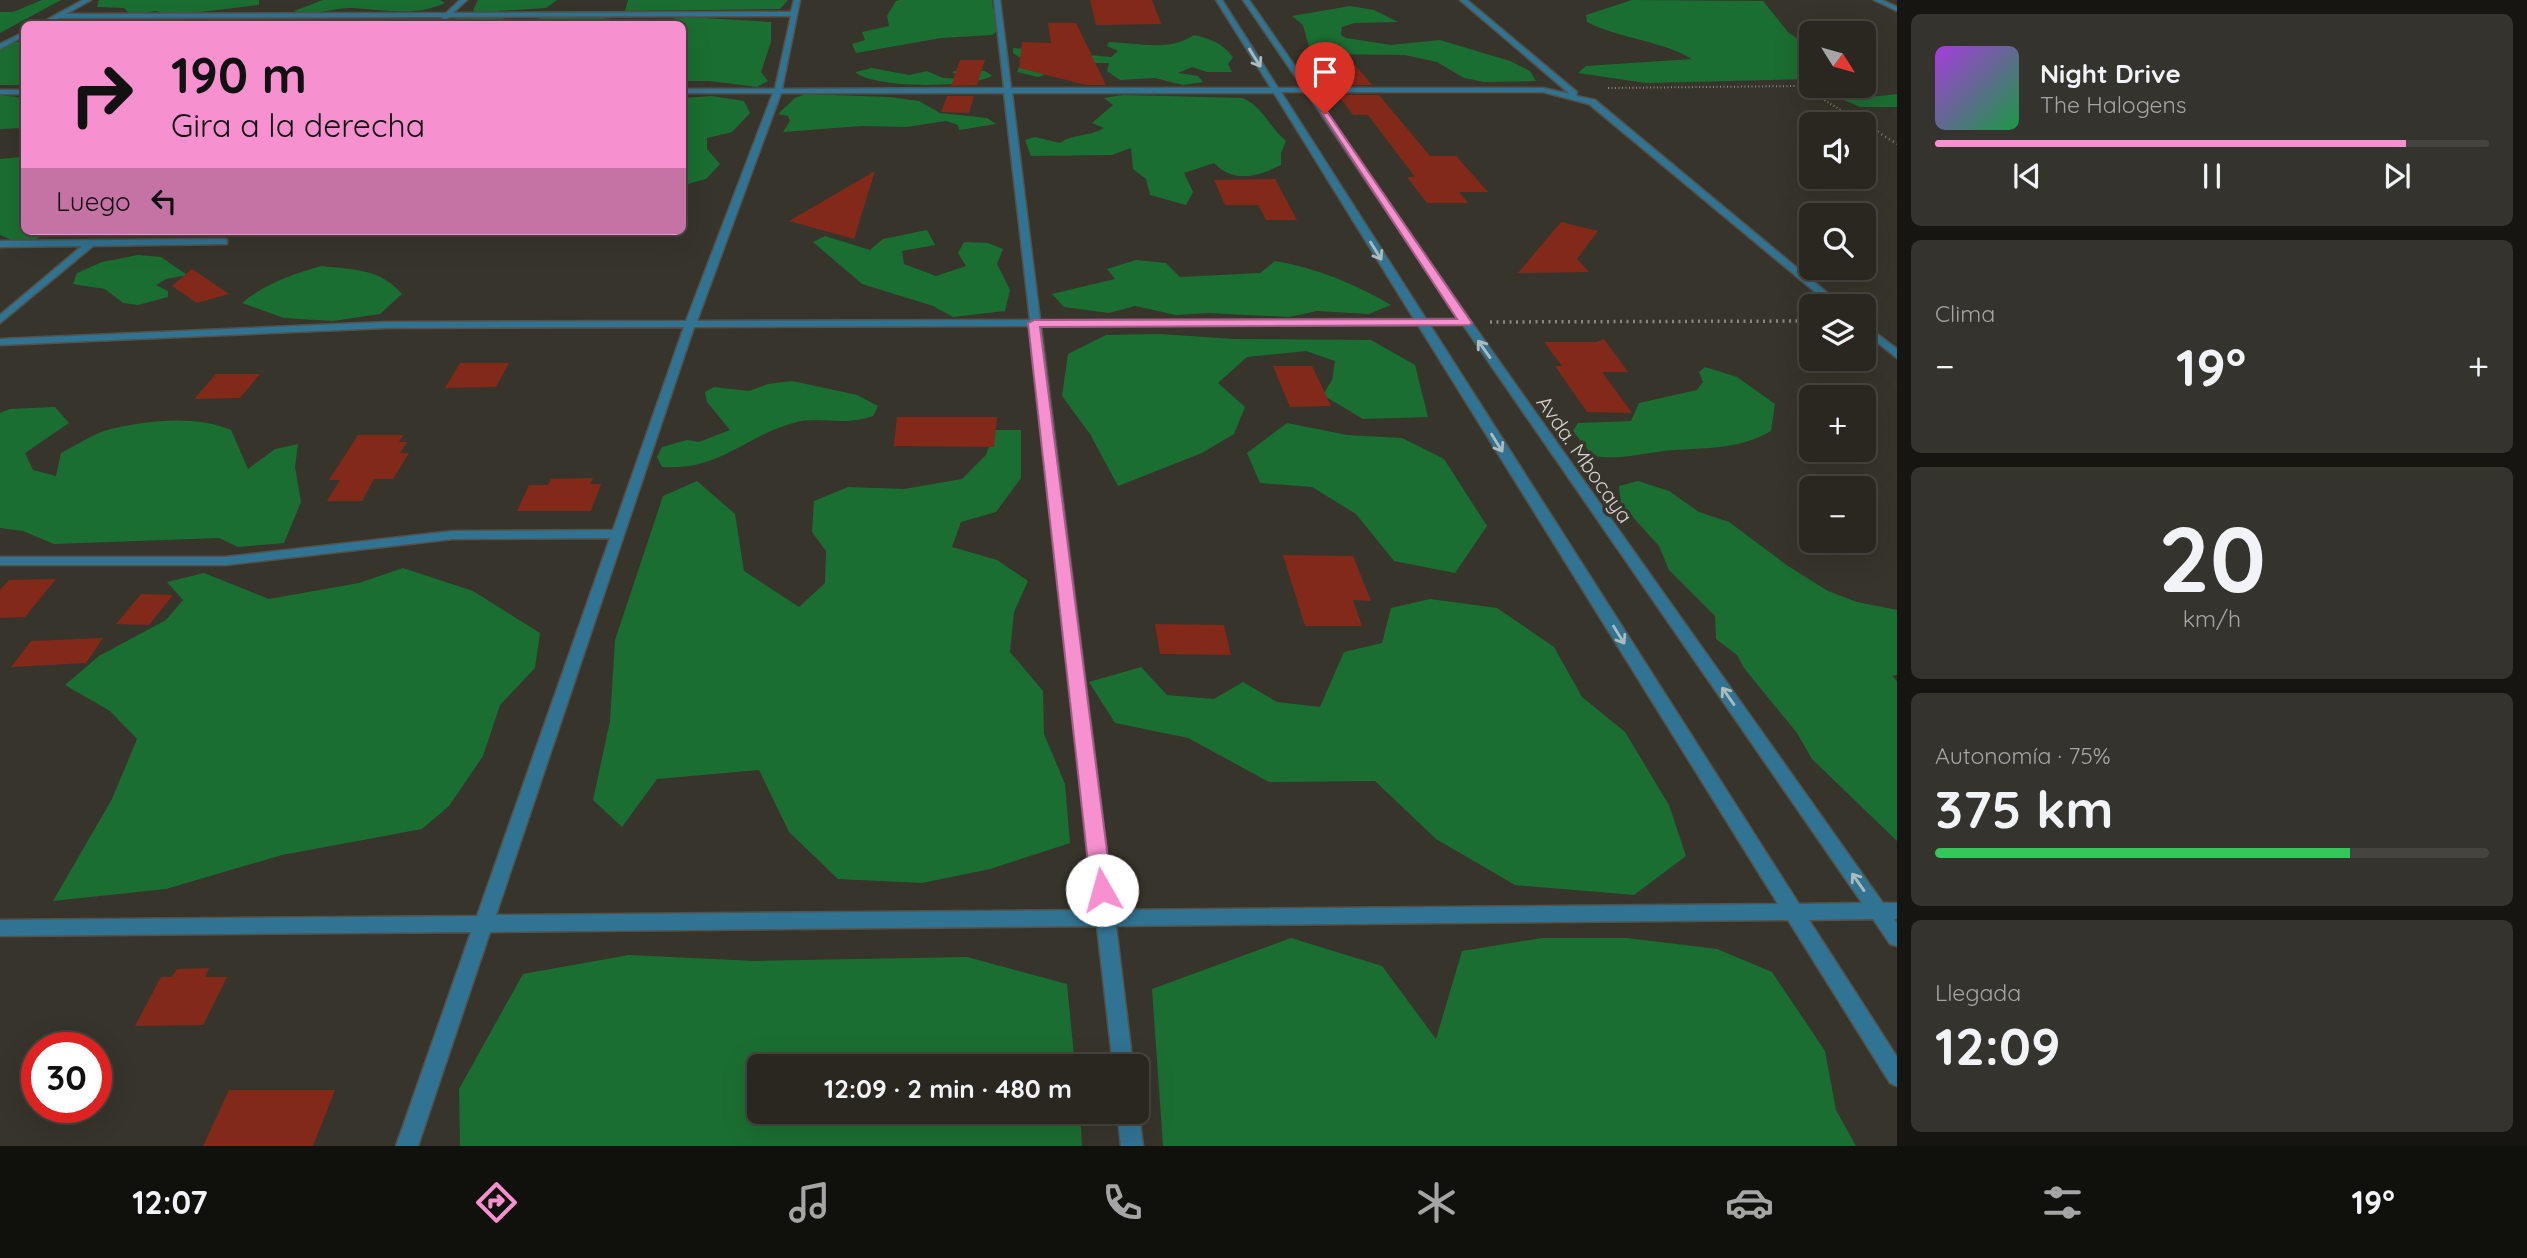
<!DOCTYPE html>
<html lang="es">
<meta charset="utf-8">
<style>
body{margin:0;font-family:Quicksand,sans-serif;background:#35332d;color:#f1f3f6;height:100vh;display:flex;flex-direction:column;font-size:26px;white-space:nowrap}
*{box-sizing:border-box;margin:0}
p{font-size:23px;color:#a5a5a5}
.icon{flex:none;width:38px;height:38px;fill:none;stroke:currentColor;stroke-width:2;stroke-linecap:round;stroke-linejoin:round}
.map{position:relative;flex:1;overflow:hidden}
.panel{display:flex;flex-direction:column;gap:14px;padding:14px;background:#171512;width:630px}
.panel>*{flex:none}
.guide{position:absolute;left:21px;top:21px;width:665px;height:214px;border-radius:10px;box-shadow:0 7px 28px #0002,0 0 0 2px #45443e;background:#f790cf;color:#111;overflow:hidden}
.needle{width:46px;rotate:127deg}
.fabs{position:absolute;left:1799px;top:21px;display:grid;gap:14px}
.fabs a{display:grid;place-items:center;width:77px;height:77px;border-radius:10px;background:#292720;box-shadow:0 7px 28px #0002,0 0 0 2px #45443e;font-size:35px}
.speed{position:absolute;left:21px;top:1032px;display:flex;gap:14px;font-size:35px;font-weight:700;text-align:center}
.speed>*{display:grid;place-content:center;width:91px;height:91px;border-radius:50%;background:#292720;box-shadow:0 7px 28px #0002,0 0 0 2px #45443e;line-height:1}
.speed .limit{border:10px solid #d22;background:#fff;color:#111}
.pin{position:absolute;display:grid;place-items:center;width:60px;height:60px;color:#fff;margin:-72px -30px;border-radius:50% 50% 50% 0;rotate:-45deg;box-shadow:0 0 7px #0007}
.pin .icon{rotate:45deg}
.me{position:absolute;width:77px;margin:-38px;rotate:353deg;stroke-linejoin:round;filter:drop-shadow(0 0 5px #0008)}
.turn{display:flex;align-items:center;gap:24px;height:147px;padding:0 35px;font-size:32px}
.turn .icon{width:91px;height:91px;stroke-width:2.5}
.turn b{display:block;font-size:49px;line-height:60px}
.then{display:flex;align-items:center;height:66px;padding:0 35px;background:#0003;gap:14px;font-size:26px}
.big{font-size:52px;font-weight:700;line-height:1.1}
.panel .widget{flex:1;display:flex;flex-direction:column;justify-content:center;gap:10px;min-width:0;padding:0 24px;border-radius:10px;background:#35332d}
.panel .dial{align-items:center;gap:0}
.dial b{font-size:91px;line-height:1}
.song{display:flex;align-items:center;gap:21px}
.cover{width:84px;height:84px;border-radius:10px;background:linear-gradient(135deg,hsl(280 70% 55%),hsl(140 70% 35%))}
.played{height:7px;border-radius:4px;background:linear-gradient(90deg,#f790cf 85%,#45443e 85%)}
.keys{display:flex;justify-content:space-around;direction:ltr}
.heat{display:flex;justify-content:space-between;align-items:center;font-size:38px;direction:ltr}
.charge{height:10px;border-radius:5px;background:linear-gradient(90deg,#34c759 75%,#45443e 0)}
.trip{position:absolute;left:747px;top:1054px;width:402px;height:70px;border-radius:10px;background:#292720;box-shadow:0 7px 28px #0002,0 0 0 2px #45443e;font-weight:700;line-height:70px;text-align:center}
.tabs{display:flex;height:112px;justify-content:space-around;align-items:center;background:#10100d;color:#a5a5a5}
.tabs .icon{width:49px;height:49px}
.tabs .on{color:#f790cf}
.tabs b{font-size:32px;color:#f1f3f6}
main{display:flex;flex:1;min-height:0}
.map>svg:first-child{display:block}
.green{fill:#1b6e32}
.building{fill:#82291a}
.lines{fill:none;stroke-linecap:round;stroke-linejoin:round}
.minor-casing{stroke:#535148;stroke-width:3}
.path-far2{stroke:#898780;stroke-width:2;stroke-dasharray:1 2.5;stroke-linecap:butt}
.path-far1{stroke:#898780;stroke-width:2.5;stroke-dasharray:1 3.5;stroke-linecap:butt}
.path{stroke:#898780;stroke-width:3.5;stroke-dasharray:2 4.5;stroke-linecap:butt}
.minor{fill:#317393;fill-rule:evenodd}
.oneway{stroke:#abbbbe}
.route{fill:#f790cf;stroke:#a15e87;stroke-width:2}
.labels{text-anchor:middle;dominant-baseline:central;stroke-width:7;stroke-linejoin:round;paint-order:stroke}
.street-label{font-size:21px;fill:#d4d3cd;stroke:#37342b}
</style>
<main>
<div class="map">
<svg width="1897" height="1146" viewBox="0 0 1897 1146">
<rect width="100%" height="100%" fill="#37342b"/>
<g class="green">
<polygon points="42,0 61,0 0,33 0,12 13,12"/>
<polygon points="99,0 259,0 259,5 168,16 156,11 131,15 124,8 97,7"/>
<path d="M323 0H440L445 3C415 17 386 10 353 8 334 7 311 18 294 11Z"/>
<polygon points="478,0 557,0 546,8 498,11 498,16 509,21 506,24 449,24 445,21 476,14 473,10"/>
<polygon points="628,0 788,0 780,9 625,11"/>
<polygon points="900,0 992,0 993,9 1003,14 995,21 1002,28 992,35 941,38 856,53 852,44 865,40 862,32 889,26 887,16 896,1"/>
<path d="M1632 0 1763 1 1788 32 1811 49V79L1646 83 1578 73 1586 66 1692 59C1660 40 1620 39 1587 22L1586 15Z"/>
<polygon points="1350,6 1374,10 1398,22 1354,23 1342,27 1341,35 1346,38 1391,45 1440,40 1510,61 1530,71 1536,81 1485,82 1464,78 1437,62 1405,55 1323,54 1309,47 1303,25 1292,16"/>
<polygon points="262,16 336,21 332,24 144,24"/>
<path d="M686 17 771 22V42L761 72 768 81 757 87 710 81H683L682 24H541L526 21C562 11 605 20 642 21 656 22 672 18 686 17Z"/>
<path d="M1194 35C1211 39 1222 43 1233 57L1228 64 1232 72H1207L1192 67 1178 73 1198 76 1203 82 1183 85 1155 78 1120 80 1107 71 1109 63H1072L1038 77 1017 72 1022 59 1013 53V48L1111 57 1118 51 1107 46 1109 42C1138 43 1169 52 1194 35Z"/>
<polygon points="14,41 24,43 24,85 0,85 0,50"/>
<path d="M872 68 909 75 927 71 943 78 964 79 952 72 955 71H985L992 76C970 88 875 89 855 72Z"/>
<polygon points="805,94 889,97 919,101 940,113 987,118 996,124 959,130 958,125 946,121 906,127 862,126 783,132 790,121 788,116 778,114 795,98"/>
<polygon points="1897,94 1897,107 1860,107 1844,100"/>
<polygon points="0,95 24,98 24,128 0,129"/>
<path d="M1123 95 1243 98C1264 108 1269 127 1286 141L1281 153V165C1259 176 1234 184 1214 163L1184 173 1193 192 1186 205 1150 195 1146 179 1133 169 1131 148 1112 155 1031 156 1025 140 1035 137 1060 143C1074 133 1090 137 1104 128L1092 123 1113 105 1104 98Z"/>
<polygon points="712,96 744,101 750,113 732,132 707,138 707,149 720,164 706,179 684,185 683,98"/>
<polygon points="21,157 24,161 24,231 59,231 21,244 0,235 0,159"/>
<polygon points="927,230 935,245 902,251 904,264 936,276 966,266 958,253 964,242 988,243 1003,249 997,264 1010,290 1005,311 953,317 933,306 862,284 813,242 825,236 870,250 883,239"/>
<polygon points="138,255 161,257 187,275 166,279 156,285 168,291 168,297 138,305 123,303 105,289 73,284 77,273 102,262"/>
<path d="M1136 260 1166 263 1180 277 1260 273 1275 261C1317 268 1355 284 1391 305L1369 314 1317 311 1289 317 1208 313 1176 315 1135 306 1109 313 1064 307 1052 294 1115 279 1107 269Z"/>
<path d="M322 266C354 270 379 268 402 294L380 314 333 321 284 318 242 303C265 284 292 274 322 266Z"/>
<polygon points="1160,334 1233,339 1371,340 1415,365 1428,417 1363,419 1323,395 1332,380 1335,361 1306,351 1247,357 1218,383 1245,407 1234,434 1202,453 1118,486 1090,434 1062,396 1068,354 1106,335"/>
<path d="M1705 367 1737 377 1775 404 1771 431C1736 451 1703 447 1664 451 1639 454 1618 460 1593 456L1573 431 1578 423 1631 421 1639 403 1697 390 1703 382 1699 372Z"/>
<path d="M792 381 857 395 878 406 873 416C842 427 818 415 793 423 744 437 719 471 662 467L657 457 662 447 687 440 699 442 730 430 707 402 705 392 714 387 749 391 768 384Z"/>
<path d="M55 407 69 423 25 453 33 470 56 476 61 453C77 445 94 433 111 429 147 420 197 415 231 430L248 469 275 449 298 444 295 467 301 502 284 543 238 547 219 538 54 544 23 531 0 528V413L10 409Z"/>
<polygon points="1287,423 1347,435 1402,438 1444,459 1487,526 1455,573 1394,561 1356,514 1312,487 1260,483 1247,453"/>
<polygon points="995,430 1021,430 1021,478 996,512 961,522 952,547 997,560 1028,581 1014,612 1010,652 1043,691 1044,734 1065,784 1070,843 990,869 922,883 838,879 789,832 759,770 657,779 622,827 593,800 610,721 615,640 663,496 697,481 735,514 744,571 799,607 825,583 826,551 812,532 814,501 848,487 904,489 962,479 986,455"/>
<polygon points="1638,481 1669,491 1699,512 1729,522 1788,566 1828,591 1857,602 1897,610 1897,675 1892,676 1897,681 1897,841 1812,759 1797,733 1744,668 1737,655 1716,639 1715,616 1669,570 1659,546 1621,504 1619,486"/>
<polygon points="403,568 473,591 540,633 535,668 500,705 483,756 449,806 422,829 282,855 166,889 53,901 112,799 137,739 110,711 65,685 99,656 166,620 183,600 167,582 204,573 269,599 359,583"/>
<polygon points="1430,599 1497,608 1554,647 1582,697 1625,732 1669,805 1686,856 1634,895 1515,885 1436,839 1375,781 1269,782 1188,738 1115,723 1089,682 1141,667 1167,695 1214,699 1243,682 1277,702 1320,707 1344,652 1382,643 1391,608"/>
<polygon points="1291,938 1382,966 1436,1039 1462,951 1542,938 1627,938 1717,949 1772,972 1825,1051 1836,1110 1856,1146 1163,1146 1152,989"/>
<polygon points="629,955 754,961 967,957 1067,984 1075,1066 760,1066 760,1111 1080,1111 1082,1146 460,1146 459,1089 523,974"/>
</g>
<g class="building">
<polygon points="1090,0 1152,0 1161,24 1096,25"/>
<polygon points="1048,23 1076,23 1106,85 1086,85 1019,68 1022,42 1051,43"/>
<polygon points="960,60 985,60 977,85 951,86"/>
<polygon points="1355,65 1372,85 1331,85 1316,66"/>
<polygon points="1338,95 1379,95 1430,156 1456,156 1488,192 1459,192 1468,203 1427,203 1407,177 1415,177 1368,115 1353,115"/>
<polygon points="947,96 974,96 969,113 941,112"/>
<polygon points="875,171 854,239 789,221"/>
<polygon points="1275,179 1297,220 1266,220 1258,205 1225,205 1214,180"/>
<polygon points="1561,222 1598,231 1577,259 1589,272 1518,273"/>
<polygon points="192,269 229,294 197,303 172,286"/>
<polygon points="1604,339 1628,372 1602,372 1632,413 1587,412 1555,366 1562,366 1544,342 1597,342"/>
<polygon points="460,363 509,363 496,387 445,388"/>
<polygon points="1273,366 1312,366 1331,406 1290,407"/>
<polygon points="216,374 260,374 240,398 194,399"/>
<polygon points="897,417 997,417 994,447 894,446"/>
<polygon points="358,435 403,435 399,442 407,442 400,453 409,453 393,479 374,479 362,501 327,501 340,480 329,480"/>
<polygon points="593,478 590,484 601,484 591,511 517,511 529,485 548,485 551,479"/>
<polygon points="1283,555 1353,556 1371,601 1353,600 1362,626 1305,626"/>
<polygon points="56,579 25,617 0,618 0,590 9,580"/>
<polygon points="141,594 173,595 149,625 116,624"/>
<polygon points="1155,624 1224,625 1231,655 1160,654"/>
<polygon points="103,638 86,663 11,667 31,641"/>
<polygon points="209,968 205,977 227,977 203,1025 135,1026 161,977 172,977 177,969"/>
<polygon points="229,1090 335,1090 313,1146 203,1146"/>
</g>
<g class="lines">
<g class="minor-casing">
<g id="minor">
<path d="M83 0H91L66 14 446 13 460 0H467L453 13 791 12 794 0H800L782 89 1004 88 994 0H1000L1011 88H1271L1216 0H1222L1278 88H1303L1243 0H1249L1310 88H1543L1570 94 1460 0H1467L1577 92 1576 96 1595 100 1843 306H1832L1589 104 1543 92H1313L1470 320 1883 903H1897V919H1894L1897 923V946L1890 944 1873 919 1809 920 1897 1057V1086L1890 1083 1788 920 1116 926 1133 1066H1113L1097 926 490 932 418 1146H396L471 932 0 936V920L477 916 610 538 453 539 225 565H0V557H225L453 531 613 530 684 327 386 328 0 345V339L386 322 686 321 773 93H682V89H775L791 16 449 17 444 20 442 17 59 18 46 24H39ZM1281 92H1306L1459 319H1426ZM781 93H1004L1030 320 697 321ZM1012 93H1274L1414 319 1040 320ZM1418 325 1778 904 1114 910 1041 326ZM1430 325H1463L1862 903 1799 904ZM1030 326 1095 910 496 915 694 327Z"/>
<polygon points="1874,0 1882,0 1897,7 1897,11"/>
<polygon points="24,32 24,36 0,49 0,44"/>
<rect x="0" y="90" width="24" height="4"/>
<polygon points="224,239 227,240 227,244 93,246 0,323 0,315 82,246 0,247 0,241"/>
<polygon points="1864,324 1897,349 1897,358 1864,332"/>
<polygon points="1138,1108 1143,1146 1121,1146 1117,1111 1138,1111"/>
</g>
</g>
<polyline class="path-far2" points="1608,88 1801,86 1872,129"/>
<polyline class="path-far1" points="1870,127 1897,144"/>
<polyline class="path" points="1490,322 1811,321"/>
<use href="#minor" class="minor"/>
</g>
<defs><path id="oneway-shaft" d="M-6 0H5M1.5-3L5.5 0L1.5 3" fill="none" stroke-width="1.6" stroke-linecap="round" stroke-linejoin="round" transform="scale(1.75)"/></defs>
<g class="oneway">
<use href="#oneway-shaft" transform="translate(1255 58) rotate(58)"/>
<use href="#oneway-shaft" transform="translate(1376 251) rotate(58)"/>
<use href="#oneway-shaft" transform="translate(1484 349) rotate(-125)"/>
<use href="#oneway-shaft" transform="translate(1497 443) rotate(58)"/>
<use href="#oneway-shaft" transform="translate(1619 635) rotate(58)"/>
<use href="#oneway-shaft" transform="translate(1728 696) rotate(-125)"/>
<use href="#oneway-shaft" transform="translate(1858 882) rotate(-125)"/>
</g>
<polygon class="route" points="1322,113 1328,113 1472,323 1470,325 1040,327 1112,890 1109,896 1102,899 1094,896 1091,890 1028,323 1034,320 1457,319"/>
<g class="labels">
<g class="street-label">
<text transform="translate(1585 459) rotate(55)">Avda. Mbocaya</text>
</g>
</g>
</svg>
<div class="fabs">
<a><svg class="needle" viewBox="-14 -14 28 28"><path d="M0-13l5 13h-10z" fill="#e53935"/><path d="M0 13l5-13h-10z" fill="#a5a5a5"/></svg></a>
<a><svg class="icon" aria-label="sound" viewBox="0 0 24 24"><path d="M4 9h4l5-4v14l-5-4H4zM17 9q2 3 0 6"/></svg></a>
<a><svg class="icon" aria-label="search" viewBox="0 0 24 24"><circle cx="10" cy="10" r="6"/><path d="M15 15l6 6"/></svg></a>
<a><svg class="icon" aria-label="layers" viewBox="0 0 24 24"><path d="M12 4l9 5-9 5-9-5zM3 14l9 5 9-5"/></svg></a>
<a>+</a>
<a>−</a>
</div>
<div class="speed"><div class="limit">30</div></div>
<div class="pin" style="left:1325px;top:114px;background:#d93025"><svg class="icon" aria-label="arrive" viewBox="0 0 24 24"><path d="M6 21V4h12l-3 4 3 4H6"/></svg></div>
<svg class="me" style="left:1102px;top:890px" viewBox="-20 -20 40 40"><circle r="19" fill="#fff"/><path d="M0-13L10 11 0 6-10 11z" fill="#f790cf"/></svg>
<div class="trip">12:09 · 2 min · 480 m</div>
<div class="guide">
<div class="turn"><svg class="icon" aria-label="right" viewBox="0 0 24 24"><path d="M7 20v-9h11M14 6l5 5-5 5"/></svg><div><b>190 m</b>Gira a la derecha</div></div>
<div class="then">Luego<svg class="icon" aria-label="left" viewBox="0 0 24 24"><path d="M17 20v-9H6M10 6l-5 5 5 5"/></svg></div>
</div>
</div>
<section class="panel">
<div class="widget">
<div class="song"><i class="cover"></i><div><b>Night Drive</b><p>The Halogens</p></div></div>
<div class="played"></div>
<div class="keys"><svg class="icon" aria-label="previous" viewBox="0 0 24 24"><path d="M18 5L8 12l10 7zM5 5v14"/></svg><svg class="icon" aria-label="pause" viewBox="0 0 24 24"><path d="M8 5v14M16 5v14"/></svg><svg class="icon" aria-label="next" viewBox="0 0 24 24"><path d="M6 5l10 7-10 7zM19 5v14"/></svg></div>
</div>
<div class="widget"><p>Clima</p>
<div class="heat"><a>−</a><b class="big">19°</b><a>+</a></div>
</div>
<div class="widget dial"><b>20</b><p>km/h</p></div>
<div class="widget"><p>Autonomía · 75%</p><b class="big">375 km</b><div class="charge"></div></div>
<div class="widget"><p>Llegada</p><b class="big">12:09</b></div>
</section>
</main>
<nav class="tabs">
<b>12:07</b>
<svg class="icon on" aria-label="directions" viewBox="0 0 24 24"><path d="M12 3l9 9-9 9-9-9zM9 14v-3h6M13 9l2 2-2 2"/></svg>
<svg class="icon" aria-label="music" viewBox="0 0 24 24"><path d="M9 18V5l10-2v13"/><circle cx="6" cy="18" r="3"/><circle cx="16" cy="16" r="3"/></svg>
<svg class="icon" aria-label="phone" viewBox="0 0 24 24"><path d="M5 4h4l2 5-3 2q2 4 5 5l2-3 5 2v4C11 20 4 13 5 4z"/></svg>
<svg class="icon" aria-label="climate" viewBox="0 0 24 24"><path d="M12 3v18M4 7l16 10M4 17L20 7"/></svg>
<svg class="icon" aria-label="car" viewBox="0 0 24 24"><path d="M5 17H2v-5l4-1 3-4h7l3 4 3 1v5h-3M9 17h6M6 11h13"/><circle cx="7" cy="17" r="2"/><circle cx="17" cy="17" r="2"/></svg>
<svg class="icon" aria-label="filters" viewBox="0 0 24 24"><path d="M4 7h16M4 17h16"/><circle cx="9" cy="7" r="2"/><circle cx="15" cy="17" r="2"/></svg>
<b>19°</b>
</nav>
